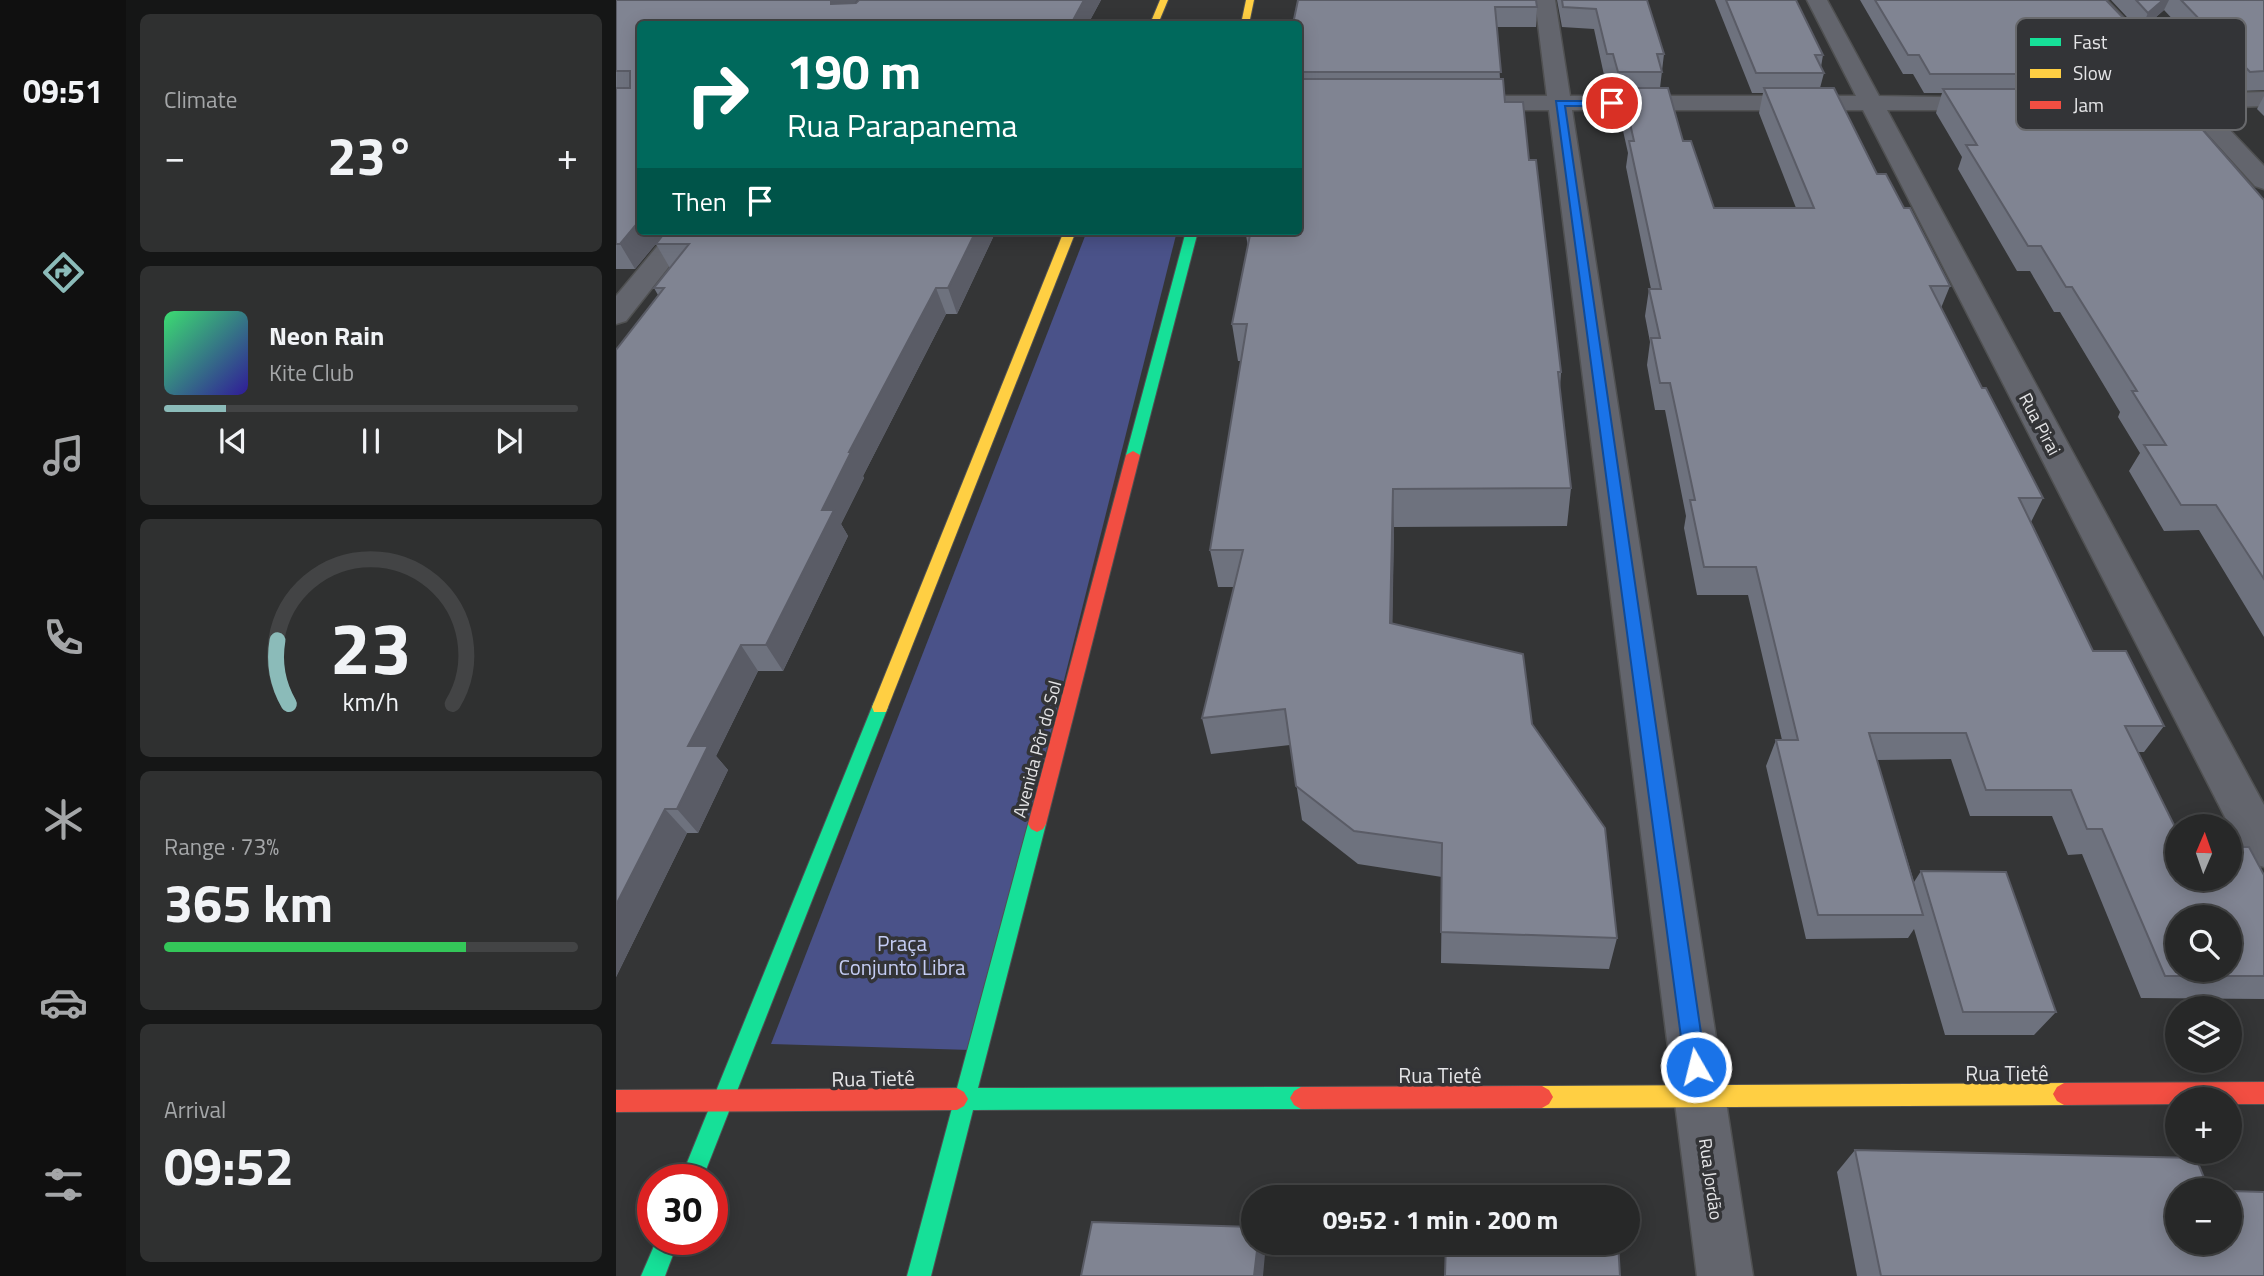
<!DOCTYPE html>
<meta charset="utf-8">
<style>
body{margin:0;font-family:"Titillium Web",sans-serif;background:#2f3030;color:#f1f3f6;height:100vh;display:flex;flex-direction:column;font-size:26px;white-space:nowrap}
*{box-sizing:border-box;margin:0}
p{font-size:23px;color:#a4a6a8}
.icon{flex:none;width:38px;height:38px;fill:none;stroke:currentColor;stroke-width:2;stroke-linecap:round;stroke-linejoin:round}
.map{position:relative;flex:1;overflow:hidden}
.side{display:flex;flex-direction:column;gap:14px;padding:14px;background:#151616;width:490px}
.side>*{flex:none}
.top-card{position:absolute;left:21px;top:21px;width:665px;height:214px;border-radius:7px;box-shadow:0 4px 18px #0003,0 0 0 2px #434445;background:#00695c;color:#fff;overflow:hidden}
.needle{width:46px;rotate:2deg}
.fabs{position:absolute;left:1549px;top:814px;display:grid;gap:14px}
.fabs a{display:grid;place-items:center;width:77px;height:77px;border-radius:50%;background:#272828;box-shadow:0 4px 18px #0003,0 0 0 2px #434445;font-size:35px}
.speed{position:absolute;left:21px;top:1164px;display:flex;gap:14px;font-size:35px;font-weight:700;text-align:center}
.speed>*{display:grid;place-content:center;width:91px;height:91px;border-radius:50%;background:#272828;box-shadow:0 4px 18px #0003,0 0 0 2px #434445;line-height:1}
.speed .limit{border:10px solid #d22;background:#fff;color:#111}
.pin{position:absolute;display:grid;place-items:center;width:60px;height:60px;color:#fff;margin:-30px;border:4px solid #fff;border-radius:50%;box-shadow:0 2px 7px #0007}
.me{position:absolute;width:77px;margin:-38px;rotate:352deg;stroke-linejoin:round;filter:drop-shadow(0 0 5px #0008)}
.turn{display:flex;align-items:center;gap:24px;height:147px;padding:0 35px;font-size:32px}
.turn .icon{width:91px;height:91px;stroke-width:2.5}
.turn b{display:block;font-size:49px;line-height:60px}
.then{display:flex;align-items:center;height:66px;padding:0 35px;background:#0003;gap:14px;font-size:26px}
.big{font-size:52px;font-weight:700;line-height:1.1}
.side .widget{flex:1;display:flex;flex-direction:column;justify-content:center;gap:10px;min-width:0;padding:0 24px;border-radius:10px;background:#2f3030}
.side .dial{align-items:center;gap:0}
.dial svg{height:182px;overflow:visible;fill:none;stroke:#434445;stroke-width:7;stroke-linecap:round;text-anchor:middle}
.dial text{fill:#f1f3f6;stroke:none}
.song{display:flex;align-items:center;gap:21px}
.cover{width:84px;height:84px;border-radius:10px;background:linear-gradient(135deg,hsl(140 70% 55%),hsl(250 70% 35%))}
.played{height:7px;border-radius:4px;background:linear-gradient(90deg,#8bbbb9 15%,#434445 15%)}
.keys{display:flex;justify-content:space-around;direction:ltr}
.heat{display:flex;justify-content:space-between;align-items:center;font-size:38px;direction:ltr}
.charge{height:10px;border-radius:5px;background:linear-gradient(90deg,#34c759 73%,#434445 0)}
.trip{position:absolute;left:625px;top:1185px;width:399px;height:70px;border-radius:35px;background:#272828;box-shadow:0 4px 18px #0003,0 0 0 2px #434445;font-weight:700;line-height:70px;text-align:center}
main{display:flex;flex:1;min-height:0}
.tab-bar{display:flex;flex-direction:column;width:126px;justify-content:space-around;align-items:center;background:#101010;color:#a4a6a8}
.tab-bar .icon{width:49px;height:49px}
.tab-bar .current{color:#8bbbb9}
.tab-bar b{font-size:32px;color:#f1f3f6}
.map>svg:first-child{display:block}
.green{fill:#4a5289}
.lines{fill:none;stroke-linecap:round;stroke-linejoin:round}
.street-casing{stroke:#505152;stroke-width:3}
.fast-casing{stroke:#505152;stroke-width:2}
.slow-casing{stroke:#505152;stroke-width:2}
.jam-casing{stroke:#505152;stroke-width:2}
.street{fill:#63656d;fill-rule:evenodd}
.fast{fill:#16e098;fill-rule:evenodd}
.slow{fill:#ffcf43;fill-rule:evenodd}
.jam{fill:#f24e42;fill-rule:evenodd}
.wall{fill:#6e727e}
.shaded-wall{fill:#5a5c66}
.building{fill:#808492;stroke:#5a5c66;stroke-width:2;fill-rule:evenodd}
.route{fill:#1a73e8;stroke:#114b97;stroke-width:2}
.labels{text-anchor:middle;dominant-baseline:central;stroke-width:7;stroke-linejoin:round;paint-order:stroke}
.street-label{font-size:18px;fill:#e5e5e7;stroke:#333437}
.near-park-label{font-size:21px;fill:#c5cdf4;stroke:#333437}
.near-street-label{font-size:21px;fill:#e5e5e7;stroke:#333437}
.key{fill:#333437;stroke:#68696c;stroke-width:2}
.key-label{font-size:19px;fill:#e5e5e7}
</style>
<main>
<nav class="tab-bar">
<b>09:51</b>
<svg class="icon current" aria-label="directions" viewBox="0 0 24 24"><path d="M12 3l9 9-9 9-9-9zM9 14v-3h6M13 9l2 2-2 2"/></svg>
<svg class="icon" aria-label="music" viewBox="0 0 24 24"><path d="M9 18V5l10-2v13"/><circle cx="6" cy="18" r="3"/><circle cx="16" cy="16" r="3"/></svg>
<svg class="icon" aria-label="phone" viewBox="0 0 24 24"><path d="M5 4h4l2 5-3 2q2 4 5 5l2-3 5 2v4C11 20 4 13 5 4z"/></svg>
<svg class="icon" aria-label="climate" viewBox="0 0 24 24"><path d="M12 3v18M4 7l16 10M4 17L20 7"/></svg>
<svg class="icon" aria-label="car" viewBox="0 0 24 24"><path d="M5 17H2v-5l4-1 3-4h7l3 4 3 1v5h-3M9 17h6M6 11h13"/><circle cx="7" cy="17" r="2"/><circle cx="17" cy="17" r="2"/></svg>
<svg class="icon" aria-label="filters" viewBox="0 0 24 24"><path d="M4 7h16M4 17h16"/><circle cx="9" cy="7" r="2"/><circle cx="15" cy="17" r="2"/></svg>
</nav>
<section class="side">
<div class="widget"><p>Climate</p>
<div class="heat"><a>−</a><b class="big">23°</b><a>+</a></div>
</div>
<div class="widget">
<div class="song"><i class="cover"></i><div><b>Neon Rain</b><p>Kite Club</p></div></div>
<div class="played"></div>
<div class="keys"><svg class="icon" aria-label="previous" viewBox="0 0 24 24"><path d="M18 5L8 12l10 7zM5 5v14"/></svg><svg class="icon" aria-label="pause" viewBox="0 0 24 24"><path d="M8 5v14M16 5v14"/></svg><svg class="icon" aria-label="next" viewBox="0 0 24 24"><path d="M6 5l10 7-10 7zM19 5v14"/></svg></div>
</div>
<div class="widget dial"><svg viewBox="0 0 100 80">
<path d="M14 69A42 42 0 1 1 86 69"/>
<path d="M14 69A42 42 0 0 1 9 41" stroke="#8bbbb9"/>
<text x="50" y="56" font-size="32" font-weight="700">23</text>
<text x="50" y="72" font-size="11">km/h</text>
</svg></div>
<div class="widget"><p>Range · 73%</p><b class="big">365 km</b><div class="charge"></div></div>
<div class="widget"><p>Arrival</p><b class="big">09:52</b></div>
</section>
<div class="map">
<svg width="1648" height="1276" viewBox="0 0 1648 1276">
<rect width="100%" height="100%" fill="#343536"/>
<polygon class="green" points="471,231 561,231 355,1050 155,1044"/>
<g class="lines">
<g class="street-casing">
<g id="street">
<polygon points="919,0 939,0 954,96 1240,96 1191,0 1211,0 1263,96 1381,98 1385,103 1381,108 1373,110 1271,110 1648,805 1648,867 1632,862 1247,110 956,110 1137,1276 1081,1276 933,110 856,110 848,108 844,103 848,98 856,96 931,96"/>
<polygon points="1470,0 1491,0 1580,94 1648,92 1648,106 1593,108 1648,166 1648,189 1639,186 1568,108 1503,108 1499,103 1503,98 1555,95"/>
<polygon points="54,231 81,231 10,321 0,324 0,296"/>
</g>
</g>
<g class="fast-casing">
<g id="fast">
<polygon points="570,231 582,231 524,455 517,459 510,455"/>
<polygon points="264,700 270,702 272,707 86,1180 64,1180 256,707 258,702"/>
<polygon points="421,816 427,819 430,824 362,1088 685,1087 692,1091 696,1098 692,1105 685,1109 357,1110 315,1276 291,1276 336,1108 330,1099 334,1092 341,1088 412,824 415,819"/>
<polygon points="41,1239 63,1239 49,1276 25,1276"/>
</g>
</g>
<g class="slow-casing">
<g id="slow">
<polygon points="544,0 552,0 542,24 534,24"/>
<polygon points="630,0 638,0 633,24 625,24"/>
<polygon points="448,231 460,231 272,707 270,712 258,712 256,707"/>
<polygon points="1448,1083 1455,1087 1459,1094 1455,1101 1448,1105 926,1108 919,1104 915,1097 919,1090 926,1086"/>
</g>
</g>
<g class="jam-casing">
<g id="jam">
<polygon points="517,451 524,455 430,824 427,829 421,832 415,829 412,824 510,455"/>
<polygon points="1648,1082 1648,1104 1614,1104 1614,1099 1561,1099 1561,1104 1448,1105 1441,1101 1437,1094 1441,1087 1448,1083"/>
<polygon points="926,1086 933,1090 937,1097 933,1104 926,1108 685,1109 678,1105 674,1098 678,1091 685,1087"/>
<polygon points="341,1088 348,1092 352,1099 348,1106 341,1110 0,1112 0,1090"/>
</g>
</g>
<use href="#street" class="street"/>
<use href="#fast" class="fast"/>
<use href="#slow" class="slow"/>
<use href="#jam" class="jam"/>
</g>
<g class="wall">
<polygon points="0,0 241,0 238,3 485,0 472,24 24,24 24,231 380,231 341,314 330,314 247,476 248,478 225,524 232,536 167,671 142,671 100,756 112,770 82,833 71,833 0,977 0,350 42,295 38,288 54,268 40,244 46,236 19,269 0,269"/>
<polygon points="682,0 921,7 920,27 881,27 884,79 889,102 913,160 945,372 944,388 955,488 951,526 778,527 776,623 916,724 1001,938 993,969 825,963 826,877 742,864 686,820 674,745 595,754 586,718 618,587 602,587 594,550 625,361 622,361 616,324 632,247 630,235 682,231 684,79 682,75"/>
<polygon points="941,0 1031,0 1048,54 1044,88 1098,208 1180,208 1143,113 1147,93 1136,93 1099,0 1180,0 1207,55 1205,67 1208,73 1204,88 1261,174 1288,208 1334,286 1325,308 1366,388 1427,498 1415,522 1477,651 1548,726 1528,752 1522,752 1561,878 1648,875 1648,999 1525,998 1466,854 1452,855 1436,816 1354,816 1335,759 1261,760 1298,882 1305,871 1440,1012 1418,1035 1329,1035 1298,929 1292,938 1190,939 1150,766 1160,740 1166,740 1132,595 1081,595 1068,528 1070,516 1049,410 1039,410 1031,365 1034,342 1029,316 1033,289 1035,289 1010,167 1012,153 1003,113 1006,93 999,93 995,75 988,75 978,29 946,27"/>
<polygon points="1244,0 1490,0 1507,47 1532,74 1525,89 1648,200 1648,637 1583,530 1548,531 1513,471 1524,453 1502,417 1504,412 1444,312 1438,312 1414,271 1401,271 1342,169 1346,157 1320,113 1326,93 1308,93 1297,74 1287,74"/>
<polygon points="1495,0 1648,0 1648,90 1624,91 1548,10 1524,31"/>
<polygon points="1648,96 1648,116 1641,109"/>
<polygon points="1239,1150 1593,1190 1648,1276 1241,1276 1221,1172"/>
</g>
<g class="shaded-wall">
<polygon points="215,0 241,0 223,22 215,4"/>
<polygon points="468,0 485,0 472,24 455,24"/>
<polygon points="1547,0 1553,0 1548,10 1524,31 1532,13"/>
<polygon points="1516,27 1508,46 1493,59 1501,40"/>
<polygon points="24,220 24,231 51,231 19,269 4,244"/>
<polygon points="360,231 380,231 341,314 332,288"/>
<polygon points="320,288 330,314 247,476 248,478 225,524 232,536 167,671 150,645 206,510 233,452"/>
<polygon points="777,489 778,527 776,659 774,623"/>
<polygon points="125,645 142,671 100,756 112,770 82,833 61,809 72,746"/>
<polygon points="49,809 71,833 0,977 0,905"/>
<polygon points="642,1242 650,1243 647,1276 638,1276"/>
</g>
<g class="building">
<polygon points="0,0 215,0 215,4 240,3 243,0 468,0 455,24 24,24 24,220 4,244 0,244 0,88 14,88 14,71 0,71"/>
<polygon points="682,0 920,0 921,7 879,7 885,72 683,72 686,54 682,54 682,24 677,24"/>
<polygon points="946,0 1031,0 1048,54 1041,54 1046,72 1002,72 997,54 991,54 980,9 947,7"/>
<polygon points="1110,0 1180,0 1207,55 1199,55 1208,73 1140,73"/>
<polygon points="1259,0 1490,0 1516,27 1501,40 1532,74 1314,74 1303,55 1292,55"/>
<polygon points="1520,0 1547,0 1532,13"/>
<polygon points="1565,0 1648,0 1648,71 1634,72"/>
<polygon points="682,79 887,79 889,102 907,102 913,160 920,160 945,372 942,372 955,488 777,489 774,623 907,654 916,724 989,828 1001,938 825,932 826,843 738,831 680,786 669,709 586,718 627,550 594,550 631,324 616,324 634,235 630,235 631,231 682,231"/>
<path d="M1006 88H1052L1067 141H1075L1098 208H1198L1148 88H1218L1261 174H1270L1288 208H1294L1334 286H1314L1366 388H1370L1427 498H1403L1477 651H1510L1548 726H1509L1561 831V878H1614V847H1633L1648 875V976H1549L1486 829H1471L1455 790H1370L1350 733H1253L1307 915H1202L1160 740H1182L1140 567H1088L1074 500H1079L1054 383H1044L1035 338H1044L1033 289H1045L1013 141H1018ZM1561 917H1614V970H1561Z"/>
<polygon points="1327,89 1551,89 1648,200 1648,579 1600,505 1565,505 1528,445 1550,445 1516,391 1521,391 1456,287 1450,287 1425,246 1412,246 1350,145 1361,145"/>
<polygon points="50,231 360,231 332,288 320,288 233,452 235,452 206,510 218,510 150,645 125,645 72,746 92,746 61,809 49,809 0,905 0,350 48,288 38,288 73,244 40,244"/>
<polygon points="1305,871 1390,872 1440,1012 1347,1012"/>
<polygon points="1239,1150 1580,1158 1593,1190 1561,1190 1561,1242 1614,1242 1614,1191 1648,1192 1648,1276 1265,1276"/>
<polygon points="476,1222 637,1227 637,1242 642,1242 638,1276 465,1276"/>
<polygon points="830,1242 1002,1242 1004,1276 829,1276"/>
</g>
<polygon class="route" points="940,101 996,101 1000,103 996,106 949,106 1090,1067 1087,1075 1080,1078 1072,1075 1069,1067"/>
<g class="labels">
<g class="street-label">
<text transform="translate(1424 424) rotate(62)">Rua Pirai</text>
<text transform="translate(421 749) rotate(-75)">Avenida Pôr do Sol</text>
<text transform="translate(1095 1179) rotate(82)">Rua Jordão</text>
</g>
<g class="near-park-label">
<text x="286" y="943">Praça<tspan x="286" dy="24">Conjunto Libra</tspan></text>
</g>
<g class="near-street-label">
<text x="1391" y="1073">Rua Tietê</text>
<text x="824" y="1075">Rua Tietê</text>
<text transform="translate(257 1078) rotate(-1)">Rua Tietê</text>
</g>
</g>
<rect x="1400" y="18" width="230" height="112" rx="10" class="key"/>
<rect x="1414" y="38" width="31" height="8" fill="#16e098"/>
<rect x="1414" y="69" width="31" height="9" fill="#ffcf43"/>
<rect x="1414" y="101" width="31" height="8" fill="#f24e42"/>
<g class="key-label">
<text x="1457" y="49">Fast</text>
<text x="1457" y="80">Slow</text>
<text x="1457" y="112">Jam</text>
</g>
</svg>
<div class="fabs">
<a><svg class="needle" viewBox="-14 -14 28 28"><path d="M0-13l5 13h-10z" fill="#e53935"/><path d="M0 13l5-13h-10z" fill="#a4a6a8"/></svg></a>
<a><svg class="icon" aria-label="search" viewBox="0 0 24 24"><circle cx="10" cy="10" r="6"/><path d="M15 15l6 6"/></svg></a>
<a><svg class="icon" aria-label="layers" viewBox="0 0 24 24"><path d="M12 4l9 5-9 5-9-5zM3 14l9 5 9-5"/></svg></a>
<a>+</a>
<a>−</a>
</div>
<div class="speed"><div class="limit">30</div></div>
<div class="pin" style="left:996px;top:103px;background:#d93025"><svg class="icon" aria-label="arrive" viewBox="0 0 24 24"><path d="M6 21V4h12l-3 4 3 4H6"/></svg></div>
<svg class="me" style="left:1080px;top:1067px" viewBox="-20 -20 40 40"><circle r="17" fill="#1a73e8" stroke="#fff" stroke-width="3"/><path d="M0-11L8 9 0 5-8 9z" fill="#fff"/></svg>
<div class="trip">09:52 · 1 min · 200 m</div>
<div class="top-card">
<div class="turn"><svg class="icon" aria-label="right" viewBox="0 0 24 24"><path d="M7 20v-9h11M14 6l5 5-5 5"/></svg><div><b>190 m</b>Rua Parapanema</div></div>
<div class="then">Then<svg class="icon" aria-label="arrive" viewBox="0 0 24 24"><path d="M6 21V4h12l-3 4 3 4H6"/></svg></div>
</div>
</div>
</main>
